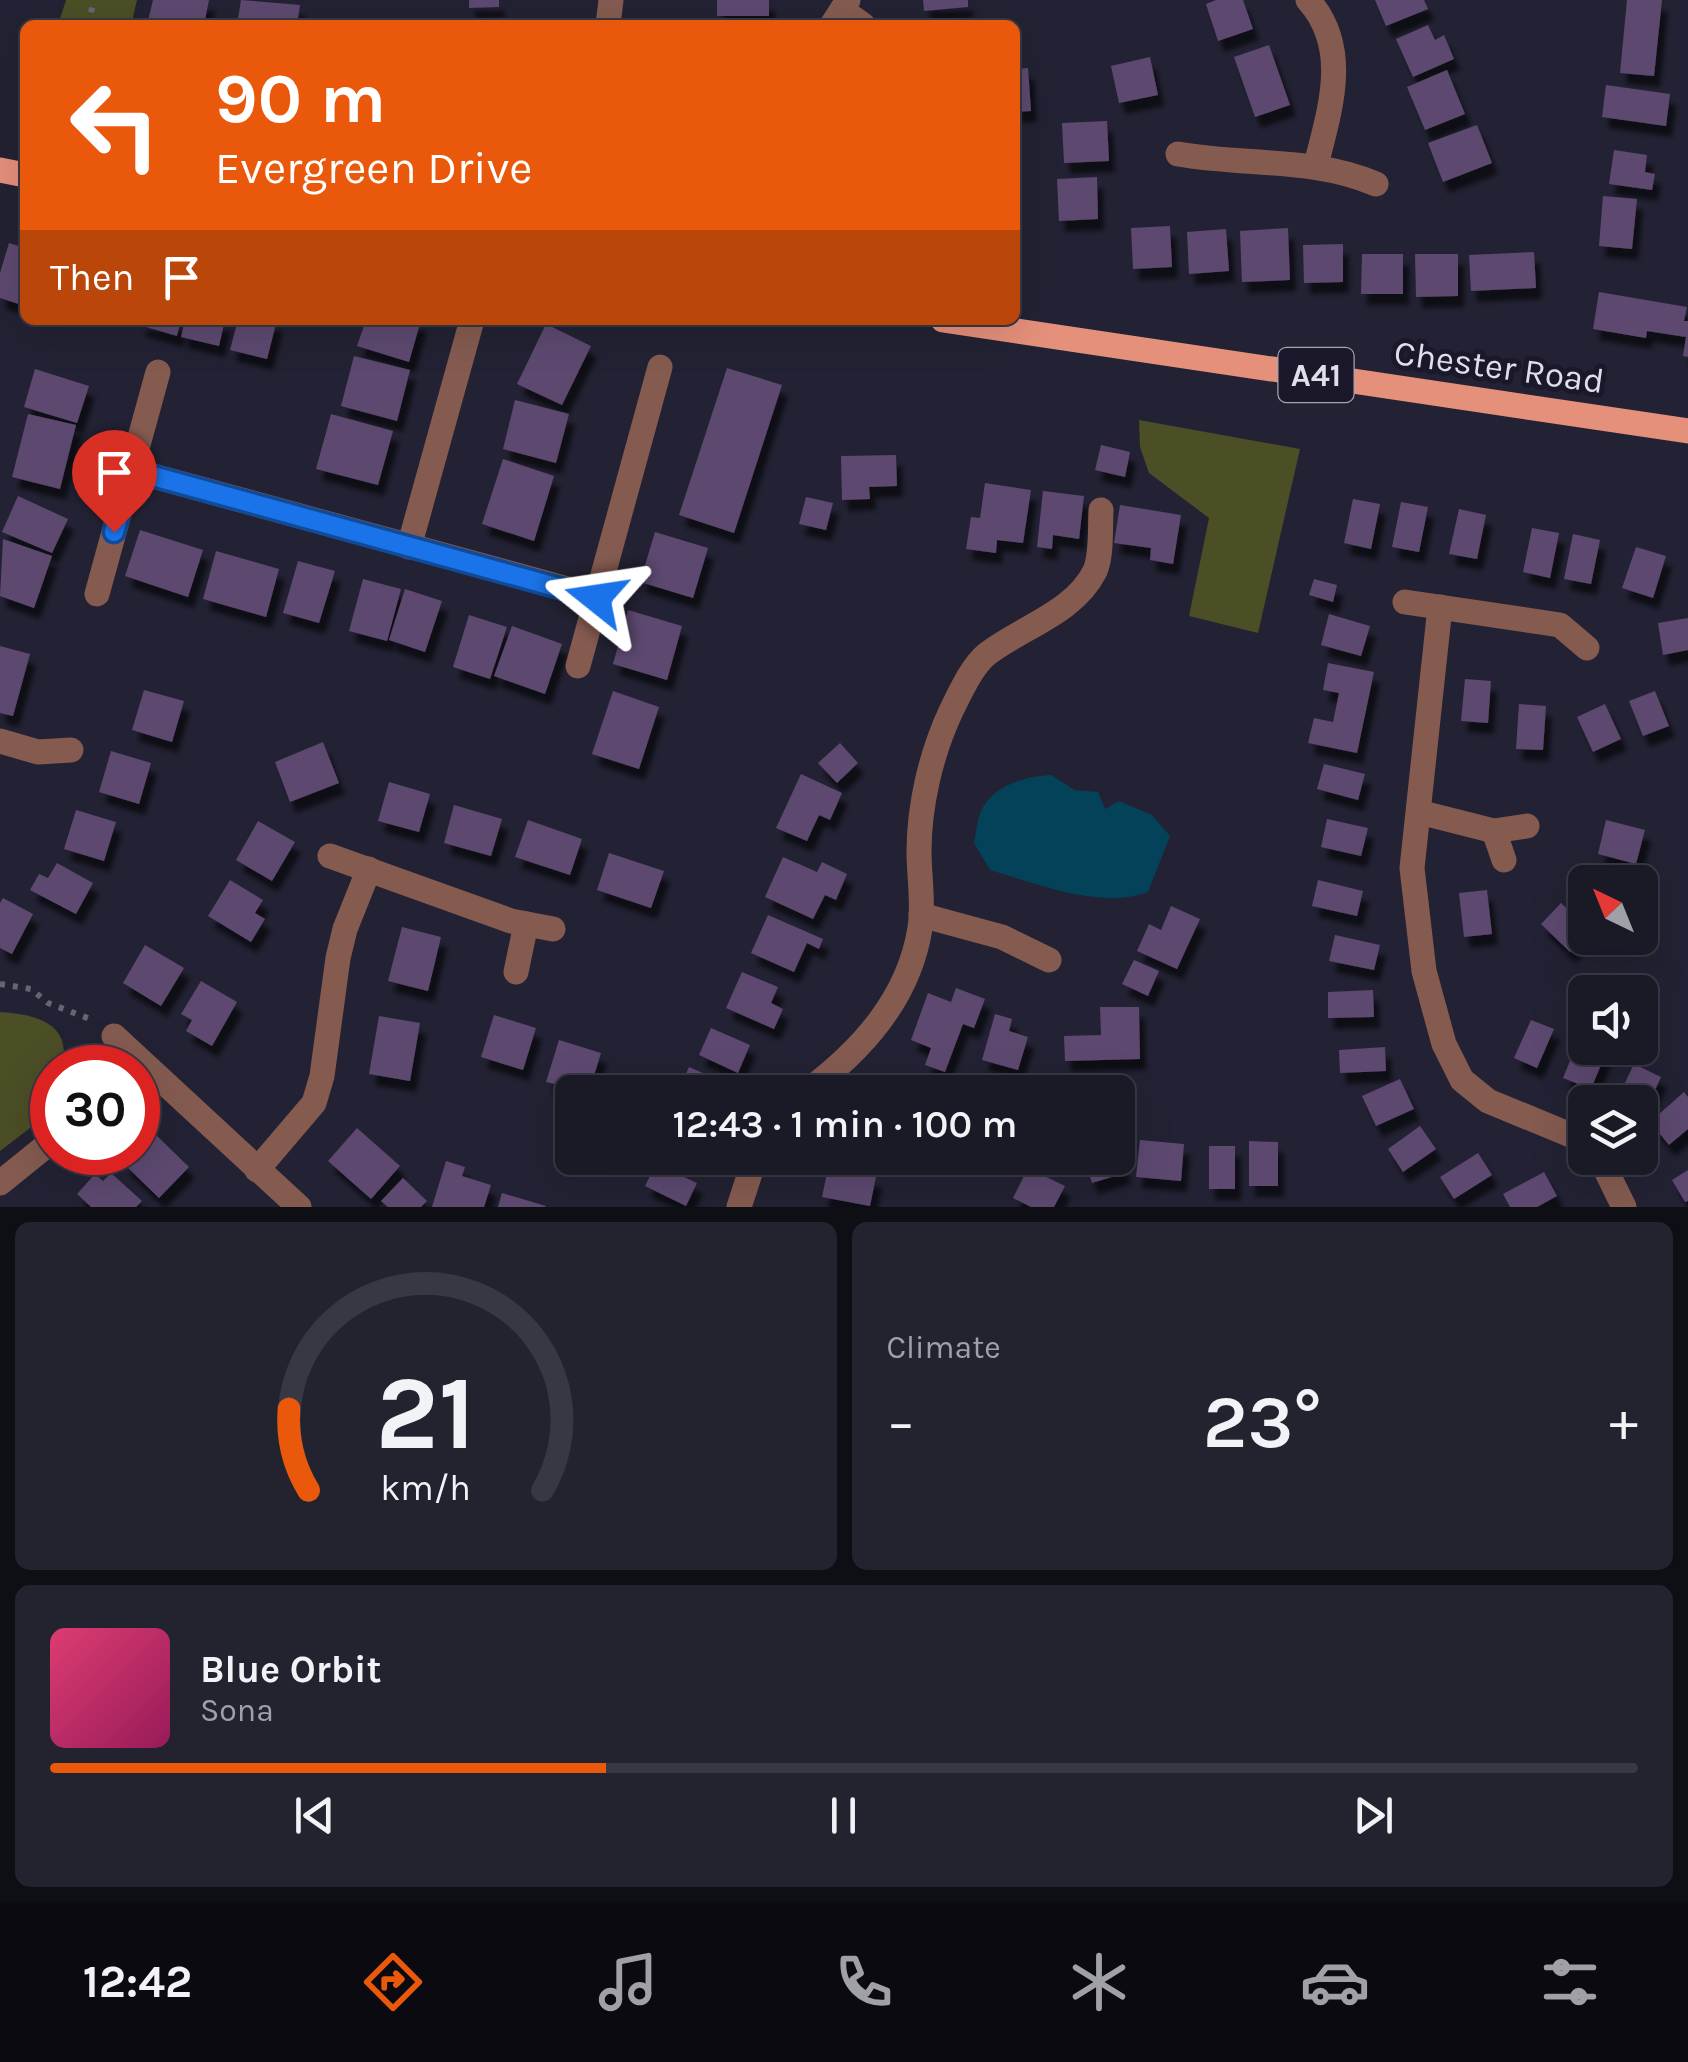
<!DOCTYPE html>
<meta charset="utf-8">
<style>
body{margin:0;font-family:Karla,sans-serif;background:#23232f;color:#f1f3f6;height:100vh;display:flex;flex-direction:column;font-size:38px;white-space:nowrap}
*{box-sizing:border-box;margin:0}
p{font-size:32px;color:#9fa1a7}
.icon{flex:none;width:55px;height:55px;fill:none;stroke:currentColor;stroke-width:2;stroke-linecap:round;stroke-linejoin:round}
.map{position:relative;height:1207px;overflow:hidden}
.drawer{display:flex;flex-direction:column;gap:15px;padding:15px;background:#0e0e15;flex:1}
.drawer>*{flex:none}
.guide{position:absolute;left:20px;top:20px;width:1000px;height:305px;border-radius:15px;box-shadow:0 10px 40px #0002,0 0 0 2px #383844;background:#ea580c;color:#fff;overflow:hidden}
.needle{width:65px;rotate:317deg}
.buttons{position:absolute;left:1568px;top:865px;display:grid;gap:20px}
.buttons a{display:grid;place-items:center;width:90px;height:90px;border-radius:15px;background:#1a1a27;box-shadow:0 10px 40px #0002,0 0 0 2px #383844;font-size:50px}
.speed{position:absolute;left:30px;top:1045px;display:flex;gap:20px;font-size:50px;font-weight:700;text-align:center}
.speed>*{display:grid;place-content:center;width:130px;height:130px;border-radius:50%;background:#1a1a27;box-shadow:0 10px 40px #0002,0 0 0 2px #383844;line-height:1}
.speed .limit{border:15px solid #d22;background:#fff;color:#111}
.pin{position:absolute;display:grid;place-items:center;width:85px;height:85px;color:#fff;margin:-102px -42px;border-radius:50% 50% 50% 0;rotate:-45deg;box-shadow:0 0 10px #0007}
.pin .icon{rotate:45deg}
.me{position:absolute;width:110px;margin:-55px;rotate:285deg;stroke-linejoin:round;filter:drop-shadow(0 0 8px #0008)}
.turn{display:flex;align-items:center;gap:35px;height:210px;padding:0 30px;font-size:45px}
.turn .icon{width:130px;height:130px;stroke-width:2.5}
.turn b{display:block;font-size:70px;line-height:85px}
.then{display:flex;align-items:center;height:95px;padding:0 30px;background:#0003;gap:20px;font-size:38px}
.big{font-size:75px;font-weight:600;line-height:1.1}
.drawer .tile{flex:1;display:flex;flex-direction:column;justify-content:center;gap:15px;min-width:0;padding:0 35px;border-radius:15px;background:#23232f}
.drawer .dial{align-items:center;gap:0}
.dial svg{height:260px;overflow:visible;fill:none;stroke:#383844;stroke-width:7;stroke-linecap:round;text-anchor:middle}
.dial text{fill:#f1f3f6;stroke:none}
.song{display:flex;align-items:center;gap:30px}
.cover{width:120px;height:120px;border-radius:15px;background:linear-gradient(135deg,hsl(340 70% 55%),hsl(330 70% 35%))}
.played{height:10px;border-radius:5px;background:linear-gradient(90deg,#ea580c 35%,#383844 35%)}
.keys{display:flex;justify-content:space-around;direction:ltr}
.heat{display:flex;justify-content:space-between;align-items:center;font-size:55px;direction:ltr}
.drawer .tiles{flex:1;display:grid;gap:15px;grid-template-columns:1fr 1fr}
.tile:last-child{grid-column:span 2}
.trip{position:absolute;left:555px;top:1075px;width:580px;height:100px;border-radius:15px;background:#1a1a27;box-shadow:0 10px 40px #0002,0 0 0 2px #383844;font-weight:600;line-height:100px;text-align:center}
.dock{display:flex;height:160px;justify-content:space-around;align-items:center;background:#0a0a10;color:#9fa1a7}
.dock .icon{width:70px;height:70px}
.dock .current{color:#ea580c}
.dock b{font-size:45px;color:#f1f3f6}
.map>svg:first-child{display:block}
.green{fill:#4c4e26}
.water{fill:#034258}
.building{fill:#5d486f;filter:url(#shadow)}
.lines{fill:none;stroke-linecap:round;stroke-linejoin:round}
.path{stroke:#656575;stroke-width:6;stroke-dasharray:5 8;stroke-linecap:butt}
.minor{stroke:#855b50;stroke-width:25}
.major{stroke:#e5907b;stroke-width:25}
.route-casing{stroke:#114b97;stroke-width:25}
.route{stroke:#1a73e8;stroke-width:18}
.labels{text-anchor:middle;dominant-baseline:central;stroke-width:10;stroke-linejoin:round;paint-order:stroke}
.shield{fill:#1a182a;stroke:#a4a3b1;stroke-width:2.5}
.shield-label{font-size:32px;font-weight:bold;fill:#dfdfeb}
.street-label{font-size:35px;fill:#dfdfeb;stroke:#1a182a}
</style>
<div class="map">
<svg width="1688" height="1207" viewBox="0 0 1688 1207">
<defs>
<filter id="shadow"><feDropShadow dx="6" dy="11" stdDeviation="2.5" flood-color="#0009"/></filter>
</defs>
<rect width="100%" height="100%" fill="#232234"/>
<g class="green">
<polygon points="66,0 137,0 131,25 58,25"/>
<polygon points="1139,420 1300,449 1258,633 1189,616 1209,518 1149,473 1140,447"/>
<path d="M0 1012C36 1014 73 1024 62 1067L52 1068 51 1112 0 1151Z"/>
</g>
<path class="water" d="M1051 775 1075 790 1098 792 1105 809 1119 801 1152 815 1170 836 1148 892C1100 910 1038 884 990 870L974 843C976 833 977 820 981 811 993 785 1026 776 1051 775Z"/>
<g class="building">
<polygon points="153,0 209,0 204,25 147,25"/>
<polygon points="241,0 300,5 297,25 237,25"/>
<polygon points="469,0 499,0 499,7 469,8"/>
<rect x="717" y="0" width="52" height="16"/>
<polygon points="923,0 968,0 968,7 924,11"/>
<polygon points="1216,0 1243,0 1253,29 1218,41 1206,4"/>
<polygon points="1375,0 1424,0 1428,9 1386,26"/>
<polygon points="1627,0 1662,0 1654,76 1620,73"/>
<polygon points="994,19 994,25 957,25 957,21"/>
<polygon points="491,21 491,25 464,25 464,22"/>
<polygon points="1428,25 1435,40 1444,35 1454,59 1413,77 1396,39"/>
<polygon points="1269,45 1290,105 1255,117 1234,57"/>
<polygon points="1150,57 1158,95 1119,103 1111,66"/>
<polygon points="1028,68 1031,111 1015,112 1015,69"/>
<polygon points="1447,70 1465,114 1425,130 1407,87"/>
<polygon points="1606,85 1670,94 1666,126 1602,117"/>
<polygon points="1107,121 1109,161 1064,163 1062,123"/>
<polygon points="1477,125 1492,163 1443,182 1428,143"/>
<polygon points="1614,150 1647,155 1645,172 1655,174 1652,190 1609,184"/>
<polygon points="1097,177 1098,219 1059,221 1057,179"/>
<polygon points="1603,196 1637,199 1632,249 1599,246"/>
<polygon points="1170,226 1172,267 1133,269 1131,228"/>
<polygon points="1288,228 1290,280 1242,282 1240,231"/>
<polygon points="1226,229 1229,271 1189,274 1187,232"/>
<polygon points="9,243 25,248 25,306 0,298 0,273"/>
<polygon points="1343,244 1343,282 1304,283 1303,245"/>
<polygon points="1534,252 1536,288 1471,291 1469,255"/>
<polygon points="1362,254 1403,254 1403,294 1361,294"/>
<polygon points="1415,254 1458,254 1458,296 1416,297"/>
<polygon points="1599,292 1687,307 1684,321 1688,321 1688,357 1683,356 1686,337 1647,331 1646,338 1593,329"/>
<polygon points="141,320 181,320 177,336 139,325"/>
<polygon points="185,320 225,320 219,346 181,337"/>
<polygon points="238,320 277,320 267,359 230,350"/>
<polygon points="366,320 421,320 409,362 357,346"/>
<polygon points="546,324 591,346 562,405 517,384"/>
<polygon points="354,356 410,370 397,421 341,406"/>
<polygon points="727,368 782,385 734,533 679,515"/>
<polygon points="35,369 89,386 77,423 24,407"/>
<polygon points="515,400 569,414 556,463 503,449"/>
<polygon points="28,414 76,425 60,489 12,477"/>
<polygon points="331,414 393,431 378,485 316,469"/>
<polygon points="1101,445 1130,452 1125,477 1095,470"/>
<polygon points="896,455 897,486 869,487 870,499 842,500 841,456"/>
<polygon points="503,459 554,476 534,541 482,524"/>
<polygon points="985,483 1031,490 1023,543 997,540 996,553 966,549 971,517 980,518"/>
<polygon points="1043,491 1084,496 1079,539 1053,535 1052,549 1037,547"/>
<polygon points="18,496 68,519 52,553 2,532"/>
<polygon points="806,497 833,503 826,530 799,524"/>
<polygon points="1353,499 1380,504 1371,549 1344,543"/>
<polygon points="1401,502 1428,507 1419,552 1392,547"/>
<polygon points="1120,505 1181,515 1173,564 1150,560 1151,548 1114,543"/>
<polygon points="1459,509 1486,515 1477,559 1449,554"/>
<polygon points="1532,528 1559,533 1550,578 1523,572"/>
<polygon points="140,530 203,550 188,597 125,576"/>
<polygon points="655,532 708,548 693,598 640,582"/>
<polygon points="1573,534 1600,540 1591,584 1564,579"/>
<polygon points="3,539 52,556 34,608 0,596"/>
<polygon points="1636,547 1666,556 1653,598 1622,588"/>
<polygon points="216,551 279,569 266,617 203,599"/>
<polygon points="298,561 335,571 319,623 283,613"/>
<polygon points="363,579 401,589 387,641 349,631"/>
<polygon points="1314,579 1337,585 1333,602 1309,595"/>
<polygon points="405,589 442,601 425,652 389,640"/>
<polygon points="628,610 682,626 667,680 613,664"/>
<polygon points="1329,614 1370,626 1361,656 1321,645"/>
<polygon points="469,615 507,627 490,679 453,667"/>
<polygon points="1688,618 1688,650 1663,655 1658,623"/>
<polygon points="512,626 562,644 545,694 494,676"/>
<polygon points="0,646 30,654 13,716 0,713"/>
<polygon points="1328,663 1374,672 1357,753 1308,743 1314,718 1333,722 1339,693 1323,690"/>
<polygon points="1465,679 1491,681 1488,723 1461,721"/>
<polygon points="144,690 184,701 172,742 132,730"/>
<polygon points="613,691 659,707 639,769 592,754"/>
<polygon points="1655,691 1669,726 1643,736 1629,701"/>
<polygon points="1519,704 1546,706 1543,750 1516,749"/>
<polygon points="1605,704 1621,739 1593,752 1577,717"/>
<polygon points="323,742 339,783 290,802 275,762"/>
<polygon points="840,743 858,763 837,783 818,763"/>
<polygon points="111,751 151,763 139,804 99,792"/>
<polygon points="1324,764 1365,774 1358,800 1317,789"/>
<polygon points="801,774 842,793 830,820 819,815 807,841 776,828"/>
<polygon points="389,782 430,794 419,832 378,821"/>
<polygon points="454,805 502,819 491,856 444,843"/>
<polygon points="76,810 116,822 104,861 64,849"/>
<polygon points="1327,819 1368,828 1361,856 1321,847"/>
<polygon points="528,820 582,839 570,875 515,857"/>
<polygon points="1606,820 1645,830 1636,864 1598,854"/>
<polygon points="258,821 295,842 272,881 236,860"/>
<polygon points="609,853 664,871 651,908 597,890"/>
<polygon points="783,857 817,872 822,862 847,874 836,900 825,895 813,919 765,897"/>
<polygon points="57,863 93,883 76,914 30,890 39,874 48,878"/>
<polygon points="230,880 263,900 255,913 265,919 251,942 208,916"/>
<polygon points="1318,880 1363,891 1357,916 1312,906"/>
<polygon points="1487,890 1492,934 1464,937 1459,893"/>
<polygon points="3,898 33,914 12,954 0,948 0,903"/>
<polygon points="1561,903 1585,926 1585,936 1570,952 1541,924"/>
<polygon points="1171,906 1200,919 1177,969 1137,951 1149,924 1161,930"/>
<polygon points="768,915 823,939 819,949 807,943 794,972 751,953"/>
<polygon points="402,927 441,937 428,991 388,981"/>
<polygon points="1335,935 1380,945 1374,970 1329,961"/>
<polygon points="145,945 184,968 161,1006 123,983"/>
<polygon points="1134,960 1159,971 1148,996 1122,984"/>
<polygon points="742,972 778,987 771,1003 783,1009 774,1029 726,1008"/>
<polygon points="201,981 237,1002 212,1046 186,1031 192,1020 181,1014"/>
<polygon points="956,988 985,999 974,1028 963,1024 945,1072 925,1065 931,1048 911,1040 928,993 951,1002"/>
<polygon points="1373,990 1374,1017 1328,1018 1328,992"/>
<polygon points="1100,1007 1139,1007 1140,1059 1065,1061 1064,1036 1101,1035"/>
<polygon points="995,1014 1012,1019 1009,1031 1028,1037 1018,1070 982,1060"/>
<polygon points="494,1015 536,1028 523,1070 481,1057"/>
<polygon points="379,1016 420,1023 410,1081 369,1074"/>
<polygon points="1531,1020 1554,1029 1537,1068 1514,1058"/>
<polygon points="711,1028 750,1045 738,1073 699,1055"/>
<polygon points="1581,1034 1585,1035 1585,1048 1608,1048 1591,1089 1563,1078"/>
<polygon points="559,1040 601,1053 589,1092 546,1082"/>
<polygon points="1385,1047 1386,1071 1340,1073 1339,1050"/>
<polygon points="1634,1064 1661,1077 1645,1112 1640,1110 1640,1102 1617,1099"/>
<polygon points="689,1067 728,1084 724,1092 678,1092"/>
<polygon points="1024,1078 1049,1084 1047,1092 1021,1092"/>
<polygon points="1400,1079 1414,1109 1376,1126 1362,1096"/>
<polygon points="1684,1092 1688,1097 1688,1129 1669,1145 1650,1122"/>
<polygon points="1420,1126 1436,1149 1403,1172 1388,1149"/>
<polygon points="357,1128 400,1166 371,1199 328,1161"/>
<polygon points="153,1132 189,1167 159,1198 123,1163 138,1152"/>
<polygon points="1140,1140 1184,1144 1181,1181 1136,1177"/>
<polygon points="1249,1141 1278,1142 1278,1186 1249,1186"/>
<rect x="1209" y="1146" width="26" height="43"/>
<polygon points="1478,1153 1492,1175 1454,1199 1440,1177"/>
<polygon points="1084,1158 1120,1158 1125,1173 1092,1183"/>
<polygon points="446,1161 465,1167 462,1176 491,1185 484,1207 432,1207"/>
<polygon points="656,1164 697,1183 686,1206 645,1186"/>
<polygon points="828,1168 876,1177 870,1206 822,1197"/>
<polygon points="1028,1168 1065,1186 1054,1207 1031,1207 1013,1198"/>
<polygon points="1688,1170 1688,1201 1685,1202 1672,1180"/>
<polygon points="1544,1172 1557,1196 1537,1207 1510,1207 1503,1194"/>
<polygon points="111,1173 142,1201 136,1207 91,1207 77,1194 95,1174 103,1181"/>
<polygon points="403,1178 427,1201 421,1207 388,1207 381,1201"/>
<polygon points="502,1193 546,1206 545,1207 498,1207"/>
</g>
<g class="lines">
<g class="path">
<polyline points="88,25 94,0"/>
<polyline points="0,984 31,989 48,1003 90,1019"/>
</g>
<g class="minor">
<path d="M1308 0C1351 48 1330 109 1316 165"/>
<polyline points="842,10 863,25"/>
<polyline points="608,25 611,0"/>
<polyline points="832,25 848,0"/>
<path d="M1178 154C1246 166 1313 157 1376 184"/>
<polyline points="131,470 597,597"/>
<polyline points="409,547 472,320"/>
<polyline points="97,594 158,372"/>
<polyline points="1405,602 1560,625 1587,648"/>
<polyline points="1440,607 1412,868 1424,971 1444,1044 1462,1080 1488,1101 1585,1141"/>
<polyline points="578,666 660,367"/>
<polyline points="0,741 38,752 71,750"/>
<polyline points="1419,812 1494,831 1527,826"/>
<polyline points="1494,831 1504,860"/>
<polyline points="330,856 511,921 553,929"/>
<polyline points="921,915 1002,937 1049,960"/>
<polyline points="516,972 526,924"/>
<polyline points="114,1036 299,1207"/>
<path d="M806 1092C861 1051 909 999 920 928 924 904 919 876 919 852 919 805 931 754 951 711 960 693 972 666 987 654 1022 627 1074 613 1095 571 1102 555 1100 528 1101 510"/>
<polyline points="1600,1158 1624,1207"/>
<polyline points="257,1170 314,1103 322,1076 338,958 345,929 369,869"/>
<polyline points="0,1183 52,1141"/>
<polyline points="739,1207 755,1158"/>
</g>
<g class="major">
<polyline points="0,170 25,175"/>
<polyline points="943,320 1688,431"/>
</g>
</g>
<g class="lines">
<g class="route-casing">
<polyline id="route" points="114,532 131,470 596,598"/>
</g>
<use href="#route" class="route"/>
</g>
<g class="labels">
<rect class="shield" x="1278.5" y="348" width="75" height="54" rx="8"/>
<g class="shield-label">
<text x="1316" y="375">A41</text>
</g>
<g class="street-label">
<text transform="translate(1499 367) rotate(8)">Chester Road</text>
</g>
</g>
</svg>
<div class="buttons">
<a><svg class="needle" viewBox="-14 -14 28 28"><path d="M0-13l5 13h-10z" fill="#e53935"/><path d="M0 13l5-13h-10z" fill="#9fa1a7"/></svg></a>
<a><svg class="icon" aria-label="sound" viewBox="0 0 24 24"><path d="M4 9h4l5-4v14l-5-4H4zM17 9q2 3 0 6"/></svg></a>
<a><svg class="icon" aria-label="layers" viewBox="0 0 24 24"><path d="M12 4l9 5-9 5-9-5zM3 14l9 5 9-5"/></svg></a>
</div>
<div class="speed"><div class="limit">30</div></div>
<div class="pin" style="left:114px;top:532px;background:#d93025"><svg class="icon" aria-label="arrive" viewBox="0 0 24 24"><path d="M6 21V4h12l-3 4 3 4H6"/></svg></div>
<svg class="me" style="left:596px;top:598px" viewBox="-20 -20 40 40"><path d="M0-17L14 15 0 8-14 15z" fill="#1a73e8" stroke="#fff" stroke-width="4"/></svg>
<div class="trip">12:43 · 1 min · 100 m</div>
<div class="guide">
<div class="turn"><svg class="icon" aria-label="left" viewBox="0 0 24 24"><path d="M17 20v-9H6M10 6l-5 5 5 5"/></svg><div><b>90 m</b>Evergreen Drive</div></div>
<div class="then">Then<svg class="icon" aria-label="arrive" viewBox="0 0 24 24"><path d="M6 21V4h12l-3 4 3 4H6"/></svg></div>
</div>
</div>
<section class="drawer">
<div class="tiles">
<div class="tile dial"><svg viewBox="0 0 100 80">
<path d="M14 69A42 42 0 1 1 86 69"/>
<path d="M14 69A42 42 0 0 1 8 44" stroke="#ea580c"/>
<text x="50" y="56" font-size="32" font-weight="700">21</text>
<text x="50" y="72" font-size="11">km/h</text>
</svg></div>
<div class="tile"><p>Climate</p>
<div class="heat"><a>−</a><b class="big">23°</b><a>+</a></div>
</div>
<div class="tile">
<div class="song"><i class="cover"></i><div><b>Blue Orbit</b><p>Sona</p></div></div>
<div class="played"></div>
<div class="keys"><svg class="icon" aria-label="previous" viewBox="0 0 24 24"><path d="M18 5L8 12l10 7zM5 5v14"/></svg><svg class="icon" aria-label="pause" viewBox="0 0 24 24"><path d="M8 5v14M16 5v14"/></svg><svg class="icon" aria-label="next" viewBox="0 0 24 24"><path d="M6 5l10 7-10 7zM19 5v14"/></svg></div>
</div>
</div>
</section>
<nav class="dock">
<b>12:42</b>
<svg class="icon current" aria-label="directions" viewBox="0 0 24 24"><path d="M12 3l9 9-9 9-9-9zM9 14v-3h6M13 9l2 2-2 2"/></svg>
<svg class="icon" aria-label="music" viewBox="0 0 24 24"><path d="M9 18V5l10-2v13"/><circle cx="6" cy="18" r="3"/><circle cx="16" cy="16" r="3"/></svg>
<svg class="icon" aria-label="phone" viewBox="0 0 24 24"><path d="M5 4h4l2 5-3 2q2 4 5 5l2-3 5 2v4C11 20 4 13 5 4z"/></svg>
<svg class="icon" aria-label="climate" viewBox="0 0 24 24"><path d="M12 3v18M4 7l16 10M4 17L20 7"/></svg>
<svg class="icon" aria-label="car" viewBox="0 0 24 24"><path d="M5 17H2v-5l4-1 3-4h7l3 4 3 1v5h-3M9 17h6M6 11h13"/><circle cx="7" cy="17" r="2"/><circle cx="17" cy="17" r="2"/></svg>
<svg class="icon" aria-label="filters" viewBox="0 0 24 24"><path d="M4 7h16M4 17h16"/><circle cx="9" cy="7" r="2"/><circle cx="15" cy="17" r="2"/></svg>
</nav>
